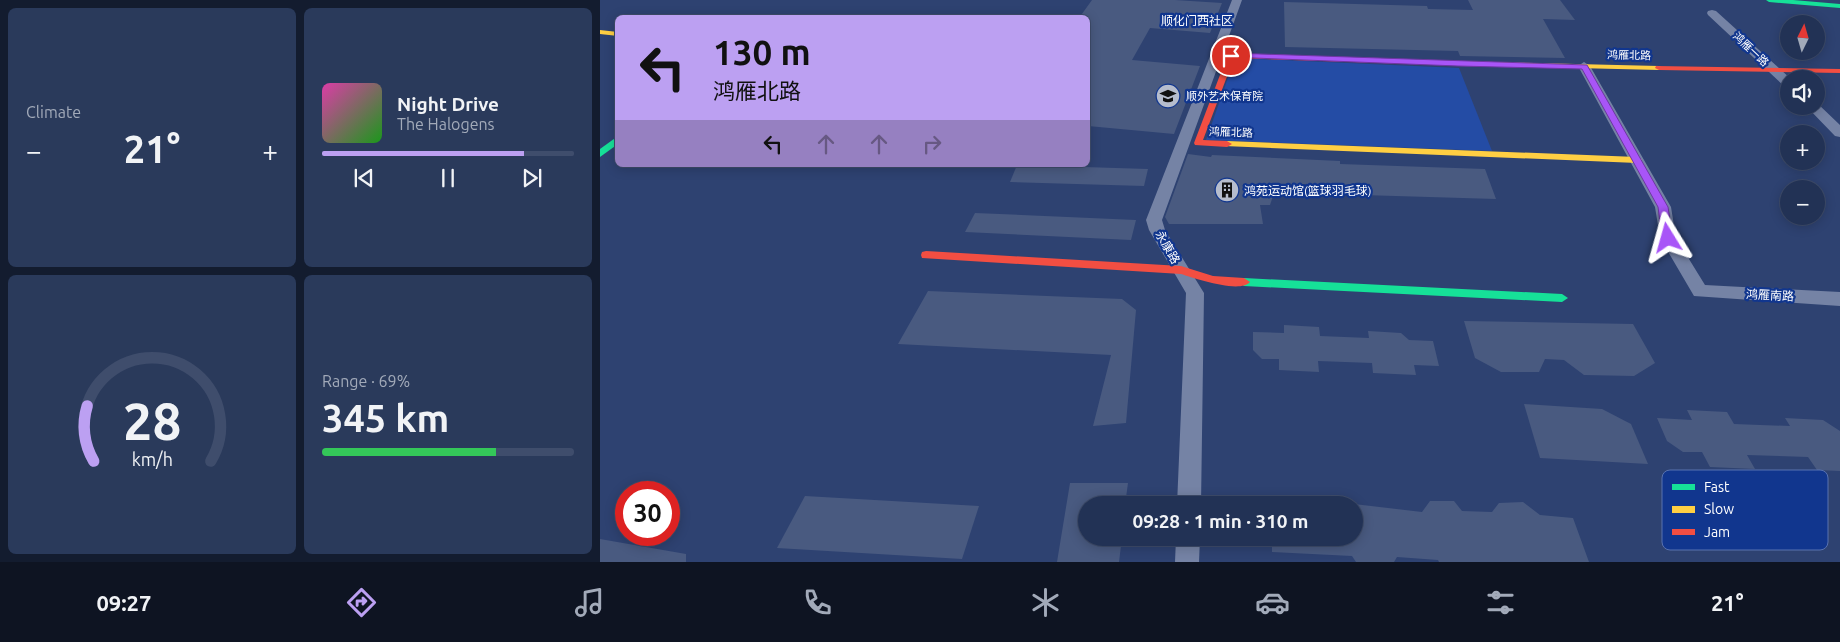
<!DOCTYPE html>
<meta charset="utf-8">
<style>
body{margin:0;font-family:Ubuntu,"Noto Sans SC",sans-serif;background:#2a3a5b;color:#f1f3f6;height:100vh;display:flex;flex-direction:column;font-size:19px;white-space:nowrap}
*{box-sizing:border-box;margin:0}
p{font-size:16px;color:#a2aab9}
.icon{flex:none;width:28px;height:28px;fill:none;stroke:currentColor;stroke-width:2;stroke-linecap:round;stroke-linejoin:round}
.map{position:relative;flex:1;overflow:hidden}
.details{display:flex;flex-direction:column;gap:8px;padding:8px;background:#131c2f;width:600px}
.details>*{flex:none}
.top-card{position:absolute;left:15px;top:15px;width:475px;height:152px;border-radius:8px;box-shadow:0 2px 12px #0003,0 0 0 1px #3f4d6c;background:#bca0f2;color:#111;overflow:hidden}
.needle{width:32px;rotate:5deg}
.tools{position:absolute;left:1180px;top:15px;display:grid;gap:10px}
.tools a{display:grid;place-items:center;width:45px;height:45px;border-radius:50%;background:#223255;box-shadow:0 2px 12px #0003,0 0 0 1px #3f4d6c;font-size:25px}
.speed{position:absolute;left:15px;top:481px;display:flex;gap:10px;font-size:25px;font-weight:700;text-align:center}
.speed>*{display:grid;place-content:center;width:65px;height:65px;border-radius:50%;background:#223255;box-shadow:0 2px 12px #0003,0 0 0 1px #3f4d6c;line-height:1}
.speed .limit{border:8px solid #d22;background:#fff;color:#111}
.pin{position:absolute;display:grid;place-items:center;width:42px;height:42px;color:#fff;margin:-21px;border:2px solid #fff;border-radius:50%;box-shadow:0 1px 5px #0007}
.me{position:absolute;width:55px;margin:-28px;rotate:352deg;stroke-linejoin:round;filter:drop-shadow(0 0 4px #0008)}
.turn{display:flex;align-items:center;gap:18px;height:105px;padding:0 15px;font-size:22px}
.turn .icon{width:65px;height:65px;stroke-width:2.5}
.turn b{display:block;font-size:35px;line-height:42px}
.lanes{display:flex;align-items:center;height:48px;padding:0 15px;background:#0003;justify-content:center;gap:25px;direction:ltr}
.lanes .off{opacity:.35}
.big{font-size:38px;font-weight:700;line-height:1.1}
.details .tile{flex:1;display:flex;flex-direction:column;justify-content:center;gap:8px;min-width:0;padding:0 18px;border-radius:8px;background:#2a3a5b}
.details .dial{align-items:center;gap:0}
.dial svg{height:130px;overflow:visible;fill:none;stroke:#3f4d6c;stroke-width:7;stroke-linecap:round;text-anchor:middle}
.dial text{fill:#f1f3f6;stroke:none}
.song{display:flex;align-items:center;gap:15px}
.cover{width:60px;height:60px;border-radius:8px;background:linear-gradient(135deg,hsl(320 70% 55%),hsl(120 70% 35%))}
.played{height:5px;border-radius:2px;background:linear-gradient(90deg,#bca0f2 80%,#3f4d6c 80%)}
.keys{display:flex;justify-content:space-around;direction:ltr}
.heat{display:flex;justify-content:space-between;align-items:center;font-size:28px;direction:ltr}
.charge{height:8px;border-radius:4px;background:linear-gradient(90deg,#34c759 69%,#3f4d6c 0)}
.details .tiles{flex:1;display:grid;gap:8px;grid-template-columns:repeat(2,1fr)}
.trip{position:absolute;left:478px;top:496px;width:285px;height:50px;border-radius:25px;background:#223255;box-shadow:0 2px 12px #0003,0 0 0 1px #3f4d6c;font-weight:700;line-height:50px;text-align:center}
.dock{display:flex;height:80px;justify-content:space-around;align-items:center;background:#0e1422;color:#a2aab9}
.dock .icon{width:35px;height:35px}
.dock .active{color:#bca0f2}
.dock b{font-size:22px;color:#f1f3f6}
main{display:flex;flex:1;min-height:0}
.map>svg:first-child{display:block}
.green{fill:#244ca5}
.building{fill:#495a80}
.lines{fill:none;stroke-linecap:round;stroke-linejoin:round}
.street{fill:#7583a5;fill-rule:evenodd}
.fast{fill:#16e098;fill-rule:evenodd}
.slow{fill:#ffcf43;fill-rule:evenodd}
.jam{fill:#f24e42;fill-rule:evenodd}
.route{fill:#a855f7;stroke:#6d37a1}
.labels{text-anchor:middle;dominant-baseline:central;stroke-width:4.5;stroke-linejoin:round;paint-order:stroke}
.far-street-label{font-size:11px;fill:#fff;stroke:#11368e}
.far-poi-label{font-size:11px;fill:#fff;stroke:#11368e;text-anchor:start}
.far-quarter-label{font-size:12px;fill:#fff;stroke:#11368e}
.poi-label{font-size:12px;fill:#fff;stroke:#11368e;text-anchor:start}
.street-label{font-size:12px;fill:#fff;stroke:#11368e}
.key{fill:#11368e;stroke:#5872b0;stroke-width:1}
.key-label{font-size:14px;fill:#fff}
</style>
<main>
<section class="details">
<div class="tiles">
<div class="tile"><p>Climate</p>
<div class="heat"><a>−</a><b class="big">21°</b><a>+</a></div>
</div>
<div class="tile">
<div class="song"><i class="cover"></i><div><b>Night Drive</b><p>The Halogens</p></div></div>
<div class="played"></div>
<div class="keys"><svg class="icon" aria-label="previous" viewBox="0 0 24 24"><path d="M18 5L8 12l10 7zM5 5v14"/></svg><svg class="icon" aria-label="pause" viewBox="0 0 24 24"><path d="M8 5v14M16 5v14"/></svg><svg class="icon" aria-label="next" viewBox="0 0 24 24"><path d="M6 5l10 7-10 7zM19 5v14"/></svg></div>
</div>
<div class="tile dial"><svg viewBox="0 0 100 80">
<path d="M14 69A42 42 0 1 1 86 69"/>
<path d="M14 69A42 42 0 0 1 10 35" stroke="#bca0f2"/>
<text x="50" y="56" font-size="32" font-weight="700">28</text>
<text x="50" y="72" font-size="11">km/h</text>
</svg></div>
<div class="tile"><p>Range · 69%</p><b class="big">345 km</b><div class="charge"></div></div>
</div>
</section>
<div class="map">
<svg width="1240" height="562" viewBox="0 0 1240 562">
<rect width="100%" height="100%" fill="#2e4271"/>
<polygon class="green" points="635,58 859,68 892,151 606,140"/>
<g class="building">
<polygon points="492,0 575,0 622,3 610,33 550,28 532,60 600,66 574,134 488,126 488,18 479,18"/>
<polygon points="868,0 960,0 975,20 943,19 965,58 860,56 858,51 685,47 684,2 827,6 828,9 873,10"/>
<polygon points="588,154 611,157 612,155 740,161 740,164 885,169 896,199 762,195 761,185 687,184 682,197 673,196 670,205 660,205 663,224 569,224 565,217"/>
<polygon points="417,165 420,165 548,169 544,186 410,182"/>
<polygon points="375,213 536,220 531,240 365,232"/>
<polygon points="328,291 522,299 536,310 526,423 493,426 511,355 298,344"/>
<polygon points="864,321 1033,324 1055,363 1034,376 984,375 964,360 945,359 939,372 901,372 875,358"/>
<polygon points="684,325 719,327 720,336 769,338 768,331 801,333 809,340 833,341 839,366 814,365 816,375 773,373 772,363 718,361 719,372 679,370 679,359 662,359 653,350 653,332 684,333"/>
<polygon points="924,404 1002,409 1031,424 1048,464 940,458"/>
<polygon points="1087,410 1127,412 1134,424 1190,426 1185,418 1223,420 1240,431 1240,471 1217,470 1208,457 1147,455 1155,469 1110,467 1102,452 1083,452 1067,441 1057,418 1092,420"/>
<polygon points="470,483 528,483 525,505 486,505 486,538 522,538 519,562 457,562"/>
<polygon points="205,496 379,506 362,559 177,548"/>
<polygon points="830,501 854,501 862,511 892,512 899,503 923,502 940,515 973,518 989,562 839,562 838,560 797,557 794,562 756,562 752,556 672,552 672,538 754,538 754,504 822,512"/>
<polygon points="0,539 86,554 86,562 0,562"/>
</g>
<g class="lines">
<g class="street">
<polygon points="632,0 642,0 562,220 565,230 604,293 601,505 577,505 586,293 549,230 546,220"/>
<polygon points="1112,10 1116,11 1191,79 1189,79 1189,88 1185,87 1108,15 1107,13 1108,11"/>
<polygon points="984,62 990,66 1071,207 1076,238 1105,285 1240,292 1240,306 1094,296 1060,238 1055,207 978,66"/>
<polygon points="1217,103 1240,125 1240,137 1235,136 1206,106 1216,106"/>
<polygon points="576,538 600,538 599,562 575,562"/>
</g>
<g class="fast">
<polygon points="1166,0 1193,0 1240,4 1240,8 1169,2"/>
<polygon points="18,136 18,144 0,157 0,149"/>
<polygon points="644,278 962,294 968,298 962,302 644,286 638,282"/>
</g>
<g class="slow">
<polygon points="0,30 18,32 18,36 0,34"/>
<polygon points="809,60 1059,66 1063,68 1059,70 812,64 809,64"/>
<polygon points="627,141 1037,157 1042,160 1037,163 624,146 624,142"/>
</g>
<g class="jam">
<polygon points="628,54 812,60 816,62 812,64 634,58 603,140 627,141 632,144 627,147 595,145 594,143"/>
<polygon points="1056,66 1240,69 1240,73 1059,70 1055,68"/>
<path d="M326 251 581 266 613 276 644 278 650 282C640 294 594 278 581 274L322 258 321 255 322 252Z"/>
</g>
</g>
<polygon class="route" points="631,53 987,65 1068,207 1073,238 1068,242 1062,238 1058,207 982,69 858,66 628,57 627,56"/>
<defs>
<g id="school-disc" transform="scale(1.25)"><circle r="9.5" fill="#b6bdcd" stroke="#11368e"/><path d="M0-5L7-2L0 1L-7-2ZM-4 1L0 2.5L4 1V4Q0 6-4 4Z" fill="#111"/></g>
<g id="building-disc" transform="scale(1.25)"><circle r="9.5" fill="#b6bdcd" stroke="#11368e"/><path d="M-4-6H4V6H1V3H-1V6H-4ZM-2.5-4.3h1.7v1.8h-1.7ZM.8-4.3h1.7v1.8H.8ZM-2.5-1h1.7V.8h-1.7ZM.8-1h1.7V.8H.8Z" fill="#111"/></g>
</defs>
<g fill-rule="evenodd">
<use href="#school-disc" x="568" y="96"/>
<use href="#building-disc" x="627" y="190"/>
</g>
<g class="labels">
<g class="far-street-label">
<text transform="translate(1151 49) rotate(43)">鸿雁一路</text>
<text transform="translate(1029 55) rotate(1)">鸿雁北路</text>
<text transform="translate(631 132) rotate(2)">鸿雁北路</text>
</g>
<g class="far-poi-label">
<text x="586" y="96">顺外艺术保育院</text>
</g>
<g class="far-quarter-label">
<text x="597" y="20">顺化门西社区</text>
</g>
<g class="poi-label">
<text x="644" y="190">鸿苑运动馆(篮球羽毛球)</text>
</g>
<g class="street-label">
<text transform="translate(568 247) rotate(60)">永康路</text>
<text transform="translate(1170 295) rotate(3)">鸿雁南路</text>
</g>
</g>
<rect x="1062" y="470" width="166" height="80" rx="8" class="key"/>
<rect x="1072" y="484" width="23" height="6" fill="#16e098"/>
<rect x="1072" y="506" width="23" height="7" fill="#ffcf43"/>
<rect x="1072" y="529" width="23" height="6" fill="#f24e42"/>
<g class="key-label">
<text x="1104" y="492">Fast</text>
<text x="1104" y="514">Slow</text>
<text x="1104" y="537">Jam</text>
</g>
</svg>
<div class="tools">
<a><svg class="needle" viewBox="-14 -14 28 28"><path d="M0-13l5 13h-10z" fill="#e53935"/><path d="M0 13l5-13h-10z" fill="#a2aab9"/></svg></a>
<a><svg class="icon" aria-label="sound" viewBox="0 0 24 24"><path d="M4 9h4l5-4v14l-5-4H4zM17 9q2 3 0 6"/></svg></a>
<a>+</a>
<a>−</a>
</div>
<div class="speed"><div class="limit">30</div></div>
<div class="pin" style="left:631px;top:56px;background:#d93025"><svg class="icon" aria-label="arrive" viewBox="0 0 24 24"><path d="M6 21V4h12l-3 4 3 4H6"/></svg></div>
<svg class="me" style="left:1068px;top:238px" viewBox="-20 -20 40 40"><path d="M0-17L14 15 0 8-14 15z" fill="#a855f7" stroke="#fff" stroke-width="4"/></svg>
<div class="trip">09:28 · 1 min · 310 m</div>
<div class="top-card">
<div class="turn"><svg class="icon" aria-label="left" viewBox="0 0 24 24"><path d="M17 20v-9H6M10 6l-5 5 5 5"/></svg><div><b>130 m</b>鸿雁北路</div></div>
<div class="lanes"><svg class="icon" aria-label="left" viewBox="0 0 24 24"><path d="M17 20v-9H6M10 6l-5 5 5 5"/></svg><svg class="icon off" aria-label="ahead" viewBox="0 0 24 24"><path d="M12 20V5M6 11l6-6 6 6"/></svg><svg class="icon off" aria-label="ahead" viewBox="0 0 24 24"><path d="M12 20V5M6 11l6-6 6 6"/></svg><svg class="icon off" aria-label="right" viewBox="0 0 24 24"><path d="M7 20v-9h11M14 6l5 5-5 5"/></svg></div>
</div>
</div>
</main>
<nav class="dock">
<b>09:27</b>
<svg class="icon active" aria-label="directions" viewBox="0 0 24 24"><path d="M12 3l9 9-9 9-9-9zM9 14v-3h6M13 9l2 2-2 2"/></svg>
<svg class="icon" aria-label="music" viewBox="0 0 24 24"><path d="M9 18V5l10-2v13"/><circle cx="6" cy="18" r="3"/><circle cx="16" cy="16" r="3"/></svg>
<svg class="icon" aria-label="phone" viewBox="0 0 24 24"><path d="M5 4h4l2 5-3 2q2 4 5 5l2-3 5 2v4C11 20 4 13 5 4z"/></svg>
<svg class="icon" aria-label="climate" viewBox="0 0 24 24"><path d="M12 3v18M4 7l16 10M4 17L20 7"/></svg>
<svg class="icon" aria-label="car" viewBox="0 0 24 24"><path d="M5 17H2v-5l4-1 3-4h7l3 4 3 1v5h-3M9 17h6M6 11h13"/><circle cx="7" cy="17" r="2"/><circle cx="17" cy="17" r="2"/></svg>
<svg class="icon" aria-label="filters" viewBox="0 0 24 24"><path d="M4 7h16M4 17h16"/><circle cx="9" cy="7" r="2"/><circle cx="15" cy="17" r="2"/></svg>
<b>21°</b>
</nav>
